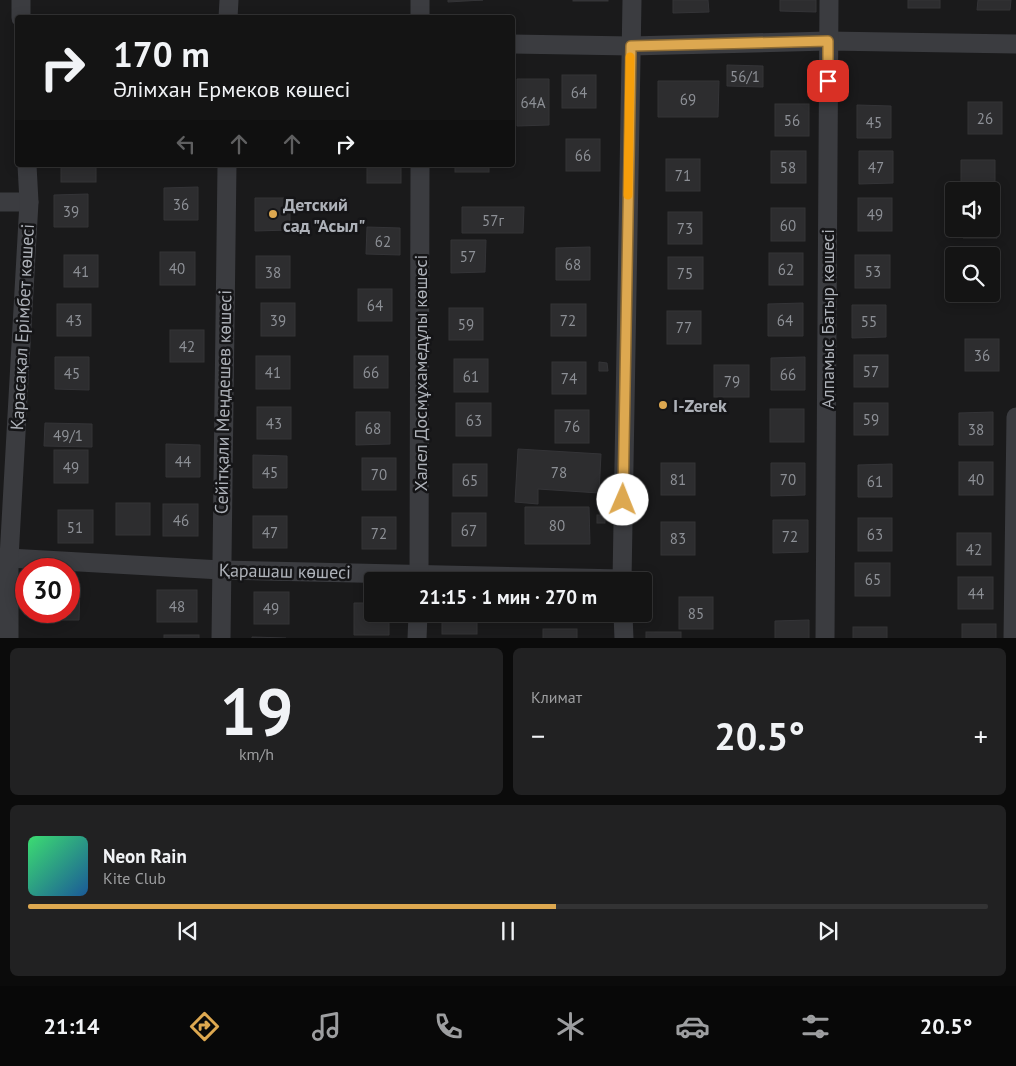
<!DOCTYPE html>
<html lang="ru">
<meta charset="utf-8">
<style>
body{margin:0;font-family:"PT Sans",sans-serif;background:#212122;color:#f1f3f6;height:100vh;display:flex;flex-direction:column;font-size:19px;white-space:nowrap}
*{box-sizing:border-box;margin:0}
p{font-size:16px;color:#9d9ea0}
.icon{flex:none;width:28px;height:28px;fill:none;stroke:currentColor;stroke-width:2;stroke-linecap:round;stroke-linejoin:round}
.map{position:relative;height:638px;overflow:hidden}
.details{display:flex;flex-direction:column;gap:10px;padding:10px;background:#0b0b0b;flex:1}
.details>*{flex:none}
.hud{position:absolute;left:15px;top:15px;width:500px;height:152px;border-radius:5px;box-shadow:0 2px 12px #0003,0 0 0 1px #333334;background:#141414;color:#f1f3f6;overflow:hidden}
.fabs{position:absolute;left:945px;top:182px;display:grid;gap:10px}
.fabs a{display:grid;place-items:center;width:55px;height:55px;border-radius:5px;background:#141414;box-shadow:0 2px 12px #0003,0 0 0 1px #333334;font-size:25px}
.speed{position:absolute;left:15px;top:558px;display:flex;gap:10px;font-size:25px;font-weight:700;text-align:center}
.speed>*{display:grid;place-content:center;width:65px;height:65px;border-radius:50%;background:#141414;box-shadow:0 2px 12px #0003,0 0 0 1px #333334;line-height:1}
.speed .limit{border:8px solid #d22;background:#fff;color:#111}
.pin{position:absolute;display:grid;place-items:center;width:42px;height:42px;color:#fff;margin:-21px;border-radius:10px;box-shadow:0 2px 8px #0006}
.me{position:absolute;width:55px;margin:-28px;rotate:1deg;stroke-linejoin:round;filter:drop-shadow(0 0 4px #0008)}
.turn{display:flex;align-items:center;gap:18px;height:105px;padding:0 15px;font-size:22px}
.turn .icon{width:65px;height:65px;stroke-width:2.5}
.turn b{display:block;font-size:35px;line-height:42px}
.lanes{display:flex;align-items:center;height:48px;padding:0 15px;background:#0003;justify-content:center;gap:25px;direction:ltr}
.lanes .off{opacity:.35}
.big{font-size:38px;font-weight:700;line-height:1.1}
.details .card{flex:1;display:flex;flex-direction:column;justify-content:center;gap:8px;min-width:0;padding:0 18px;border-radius:8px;background:#212122}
.details .dial{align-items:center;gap:0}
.dial b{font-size:65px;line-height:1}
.song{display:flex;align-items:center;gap:15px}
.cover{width:60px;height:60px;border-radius:8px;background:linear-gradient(135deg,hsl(140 70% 55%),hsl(210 70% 35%))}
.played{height:5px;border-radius:2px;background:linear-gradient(90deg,#dda850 55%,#333334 55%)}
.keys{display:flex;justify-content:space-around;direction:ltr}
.heat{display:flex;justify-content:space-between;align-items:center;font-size:28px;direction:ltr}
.details .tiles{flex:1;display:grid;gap:10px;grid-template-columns:1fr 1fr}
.card:last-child{grid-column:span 2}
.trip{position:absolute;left:364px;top:572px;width:288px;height:50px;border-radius:5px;background:#141414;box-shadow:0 2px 12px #0003,0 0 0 1px #333334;font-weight:700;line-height:50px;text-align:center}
.dock{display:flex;height:80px;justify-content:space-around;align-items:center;background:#080808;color:#9d9ea0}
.dock .icon{width:35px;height:35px}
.dock .active{color:#dda850}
.dock b{font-size:22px;color:#f1f3f6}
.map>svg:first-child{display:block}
.building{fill:#2d2d2f;stroke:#343437}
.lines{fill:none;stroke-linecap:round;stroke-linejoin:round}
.street{stroke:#3b3c40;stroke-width:19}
.route-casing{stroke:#906d34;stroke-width:12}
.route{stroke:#dda850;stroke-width:9}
.slow{stroke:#f59e0b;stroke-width:9}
.poi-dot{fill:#dda850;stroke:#151517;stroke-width:2}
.labels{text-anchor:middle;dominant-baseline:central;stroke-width:5;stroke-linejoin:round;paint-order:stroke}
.number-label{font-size:15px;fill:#8d9096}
.poi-label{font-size:18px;font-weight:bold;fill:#aeb2b9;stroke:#151517;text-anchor:start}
.street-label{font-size:18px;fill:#aeb2b9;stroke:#151517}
</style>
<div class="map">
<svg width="1016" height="639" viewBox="0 0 1016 639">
<rect width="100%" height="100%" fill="#1a1a1b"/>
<g class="building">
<polygon points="448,0 483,0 448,2"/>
<rect x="573" y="0" width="35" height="1"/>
<polygon points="673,0 708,0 709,12 673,13"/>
<polygon points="780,0 816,0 816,12 780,11"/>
<rect x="908" y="0" width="32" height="8"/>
<polygon points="978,0 1011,0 1010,10 977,10"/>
<polygon points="727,65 763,66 763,87 727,86"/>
<rect x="562" y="75" width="34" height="33"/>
<polygon points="517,79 549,79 549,125 517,126"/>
<polygon points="658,81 719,81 718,117 658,117"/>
<rect x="968" y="102" width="34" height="32"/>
<rect x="775" y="104" width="34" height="32"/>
<polygon points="857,105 891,106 891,138 857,138"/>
<rect x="566" y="139" width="34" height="32"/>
<rect x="771" y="151" width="35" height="32"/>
<polygon points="859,151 893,151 893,183 859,184"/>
<rect x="666" y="159" width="34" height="32"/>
<polygon points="961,160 995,160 995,192 961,191"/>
<rect x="61" y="165" width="35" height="17"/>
<rect x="367" y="165" width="34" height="18"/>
<rect x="455" y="165" width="34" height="7"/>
<polygon points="198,187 198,220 164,220 164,188"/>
<polygon points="88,194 88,227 54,227 54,195"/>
<polygon points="255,198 290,198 290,230 255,231"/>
<rect x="858" y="198" width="34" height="33"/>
<polygon points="991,206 997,206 997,238 963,238 963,229 991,229"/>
<polygon points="462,207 524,207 523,233 462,233"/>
<rect x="771" y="208" width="34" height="33"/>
<rect x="668" y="212" width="34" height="32"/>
<polygon points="367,227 400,228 400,255 366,254"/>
<polygon points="451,240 486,240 485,272 451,273"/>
<polygon points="590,247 590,280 556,280 556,248"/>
<rect x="160" y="252" width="35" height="33"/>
<rect x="769" y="253" width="34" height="32"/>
<rect x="64" y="255" width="34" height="32"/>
<rect x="855" y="255" width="35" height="33"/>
<rect x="256" y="256" width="34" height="32"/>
<rect x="668" y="257" width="35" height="32"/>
<polygon points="991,264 997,264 997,296 963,296 963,294 991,294"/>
<rect x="358" y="289" width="34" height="32"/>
<rect x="261" y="303" width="34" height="33"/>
<polygon points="803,303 803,336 768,336 768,304"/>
<rect x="57" y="304" width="34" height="32"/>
<rect x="551" y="304" width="35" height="32"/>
<polygon points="852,305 886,305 886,337 852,338"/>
<rect x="449" y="308" width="34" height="32"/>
<rect x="667" y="311" width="34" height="33"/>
<rect x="170" y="330" width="34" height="32"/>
<rect x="965" y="339" width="34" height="32"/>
<rect x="854" y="355" width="34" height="32"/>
<rect x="256" y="356" width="34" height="33"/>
<rect x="354" y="356" width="34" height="32"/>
<polygon points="55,357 89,357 89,390 55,389"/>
<polygon points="805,357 805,390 771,390 771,358"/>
<rect x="454" y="359" width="34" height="33"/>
<rect x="552" y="362" width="34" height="32"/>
<polygon points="599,362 607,363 608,371 599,371"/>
<rect x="714" y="365" width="35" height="32"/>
<rect x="456" y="403" width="35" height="33"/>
<rect x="854" y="403" width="34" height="32"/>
<rect x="257" y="407" width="34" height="32"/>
<rect x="770" y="409" width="34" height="33"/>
<rect x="555" y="410" width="34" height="33"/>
<polygon points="356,412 390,412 390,444 356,445"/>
<polygon points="993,412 993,445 959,445 959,413"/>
<polygon points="45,423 92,424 92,447 44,446"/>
<polygon points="166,444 200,445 200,477 166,477"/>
<polygon points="518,449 601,454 599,493 538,489 538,504 515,502"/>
<rect x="54" y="450" width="34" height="33"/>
<polygon points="253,455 287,456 287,488 253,488"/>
<rect x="362" y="458" width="34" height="32"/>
<rect x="959" y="462" width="34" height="33"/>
<rect x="661" y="463" width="34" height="32"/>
<polygon points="771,463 805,463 805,495 771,496"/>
<rect x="453" y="464" width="34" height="32"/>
<polygon points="892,464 892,497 858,497 858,465"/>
<rect x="116" y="503" width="34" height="32"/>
<rect x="163" y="504" width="35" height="32"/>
<polygon points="525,507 589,507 590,544 525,544"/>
<rect x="58" y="510" width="35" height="33"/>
<rect x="452" y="513" width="34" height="33"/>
<rect x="597" y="515" width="8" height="8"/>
<rect x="253" y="516" width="34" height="32"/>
<rect x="362" y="517" width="34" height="32"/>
<rect x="858" y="518" width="34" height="33"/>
<polygon points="773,520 808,520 808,552 773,553"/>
<rect x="661" y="522" width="34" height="33"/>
<rect x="957" y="533" width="34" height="32"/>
<rect x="855" y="563" width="35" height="33"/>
<rect x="958" y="577" width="35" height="32"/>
<polygon points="69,587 80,587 79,620 45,620 45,611 69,611"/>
<rect x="157" y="590" width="40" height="32"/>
<rect x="254" y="592" width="35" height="32"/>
<rect x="679" y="597" width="34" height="32"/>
<polygon points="354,603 372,603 372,614 389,614 389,635 354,635"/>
<rect x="442" y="614" width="35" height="20"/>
<polygon points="809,620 809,639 775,639 775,621"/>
<rect x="962" y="624" width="34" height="15"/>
<rect x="853" y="627" width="34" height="12"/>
<rect x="543" y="629" width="34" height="10"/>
<rect x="646" y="632" width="35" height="7"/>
<rect x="164" y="635" width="35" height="4"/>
<polygon points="252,637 286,638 286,639 252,639"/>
</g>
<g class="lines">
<g class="street">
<polyline points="21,18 21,0"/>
<polyline points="228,18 229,0"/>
<polyline points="420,18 420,0"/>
<polyline points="512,44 631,46 828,41 1016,44"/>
<polyline points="0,202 29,202"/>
<polyline points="9,558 221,570 622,579"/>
<polyline points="419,581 420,165"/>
<polyline points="622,581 632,0"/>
<polyline points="623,614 624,639"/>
<polyline points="9,639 9,558 29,202 27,165"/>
<polyline points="221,639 227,165"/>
<polyline points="417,639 418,614"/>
<polyline points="825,639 829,0"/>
<polyline points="1013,639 1016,417"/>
</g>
</g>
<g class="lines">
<g class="route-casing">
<polyline id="route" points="623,500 631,46 828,41 828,81"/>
</g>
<use href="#route" class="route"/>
<polyline class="slow" points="628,195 630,57"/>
</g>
<g class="poi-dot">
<circle cx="273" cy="214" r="5"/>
<circle cx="663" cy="405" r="5"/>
</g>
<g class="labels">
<g class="number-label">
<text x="745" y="76">56/1</text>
<text x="579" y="92">64</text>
<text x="688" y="99">69</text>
<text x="533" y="102">64А</text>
<text x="985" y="118">26</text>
<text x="792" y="120">56</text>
<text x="874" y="122">45</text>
<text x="583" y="155">66</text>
<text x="788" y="167">58</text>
<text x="876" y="167">47</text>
<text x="683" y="175">71</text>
<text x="181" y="204">36</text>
<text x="71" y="211">39</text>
<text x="875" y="214">49</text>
<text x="493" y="220">57г</text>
<text x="788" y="225">60</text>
<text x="685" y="228">73</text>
<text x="383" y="241">62</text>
<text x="468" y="256">57</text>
<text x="573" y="264">68</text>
<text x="177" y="268">40</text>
<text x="786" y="269">62</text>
<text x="81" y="271">41</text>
<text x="873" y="271">53</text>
<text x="273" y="272">38</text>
<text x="685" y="273">75</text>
<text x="375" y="305">64</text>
<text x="74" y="320">43</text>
<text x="278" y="320">39</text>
<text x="568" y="320">72</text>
<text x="785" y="320">64</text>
<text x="869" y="321">55</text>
<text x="466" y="324">59</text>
<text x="684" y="327">77</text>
<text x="187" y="346">42</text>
<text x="982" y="355">36</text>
<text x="871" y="371">57</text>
<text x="273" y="372">41</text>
<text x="371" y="372">66</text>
<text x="72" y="373">45</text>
<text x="788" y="374">66</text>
<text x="471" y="376">61</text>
<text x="569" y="378">74</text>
<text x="732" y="381">79</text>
<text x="871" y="419">59</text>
<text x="474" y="420">63</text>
<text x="274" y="423">43</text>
<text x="572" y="426">76</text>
<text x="373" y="428">68</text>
<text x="976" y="429">38</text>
<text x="68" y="435">49/1</text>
<text x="183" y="461">44</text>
<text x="71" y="467">49</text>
<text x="270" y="472">45</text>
<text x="559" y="472">78</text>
<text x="379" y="474">70</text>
<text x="678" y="479">81</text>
<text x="788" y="479">70</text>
<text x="976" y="479">40</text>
<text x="470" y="480">65</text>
<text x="875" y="481">61</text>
<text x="181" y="520">46</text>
<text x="557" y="525">80</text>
<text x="75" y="527">51</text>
<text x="469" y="530">67</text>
<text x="270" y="532">47</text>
<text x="379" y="533">72</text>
<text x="875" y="534">63</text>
<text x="790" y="536">72</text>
<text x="678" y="538">83</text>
<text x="974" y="549">42</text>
<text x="873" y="579">65</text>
<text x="976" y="593">44</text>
<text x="177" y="606">48</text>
<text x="271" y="608">49</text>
<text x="696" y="613">85</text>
</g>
<g class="poi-label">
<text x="283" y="204">Детский<tspan x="283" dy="21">сад "Асыл"</tspan></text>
<text x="673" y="405">I-Zerek</text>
</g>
<g class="street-label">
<text transform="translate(827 319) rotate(-90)">Алпамыс Батыр көшесі</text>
<text transform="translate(22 327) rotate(-87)">Қарасақал Ерімбет көшесі</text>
<text transform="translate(420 373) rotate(-90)">Халел Досмұхамедұлы көшесі</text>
<text transform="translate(223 402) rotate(-89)">Сейітқали Меңдешев көшесі</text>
<text transform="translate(285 571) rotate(1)">Қарашаш көшесі</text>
</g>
</g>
</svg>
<div class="fabs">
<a><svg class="icon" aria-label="sound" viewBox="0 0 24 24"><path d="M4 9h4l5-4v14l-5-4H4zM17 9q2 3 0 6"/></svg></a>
<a><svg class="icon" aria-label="search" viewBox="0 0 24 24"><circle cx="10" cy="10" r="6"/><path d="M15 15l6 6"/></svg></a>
</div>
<div class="speed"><div class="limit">30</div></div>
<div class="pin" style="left:828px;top:81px;background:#d93025"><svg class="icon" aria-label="arrive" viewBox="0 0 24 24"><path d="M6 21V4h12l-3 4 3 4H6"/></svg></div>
<svg class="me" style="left:623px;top:500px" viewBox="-20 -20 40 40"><circle r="19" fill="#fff"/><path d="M0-13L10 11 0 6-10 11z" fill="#dda850"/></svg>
<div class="trip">21:15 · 1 мин · 270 m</div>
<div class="hud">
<div class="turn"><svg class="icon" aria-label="right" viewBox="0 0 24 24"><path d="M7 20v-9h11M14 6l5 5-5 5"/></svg><div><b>170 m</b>Әлімхан Ермеков көшесі</div></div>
<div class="lanes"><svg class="icon off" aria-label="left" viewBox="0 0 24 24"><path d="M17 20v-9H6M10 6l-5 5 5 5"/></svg><svg class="icon off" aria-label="ahead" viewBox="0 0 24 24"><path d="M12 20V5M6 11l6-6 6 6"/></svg><svg class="icon off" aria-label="ahead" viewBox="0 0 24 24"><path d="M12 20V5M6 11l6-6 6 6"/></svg><svg class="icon" aria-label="right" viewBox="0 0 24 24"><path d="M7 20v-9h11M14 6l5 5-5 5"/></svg></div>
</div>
</div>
<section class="details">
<div class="tiles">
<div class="card dial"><b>19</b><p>km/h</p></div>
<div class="card"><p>Климат</p>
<div class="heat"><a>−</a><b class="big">20.5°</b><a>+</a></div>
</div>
<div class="card">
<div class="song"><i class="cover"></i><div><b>Neon Rain</b><p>Kite Club</p></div></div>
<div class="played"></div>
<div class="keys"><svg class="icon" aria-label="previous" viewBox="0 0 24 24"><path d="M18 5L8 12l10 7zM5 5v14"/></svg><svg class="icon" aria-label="pause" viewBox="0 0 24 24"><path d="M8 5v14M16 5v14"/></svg><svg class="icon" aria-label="next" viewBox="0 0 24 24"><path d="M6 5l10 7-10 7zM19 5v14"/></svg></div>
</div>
</div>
</section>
<nav class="dock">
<b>21:14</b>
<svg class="icon active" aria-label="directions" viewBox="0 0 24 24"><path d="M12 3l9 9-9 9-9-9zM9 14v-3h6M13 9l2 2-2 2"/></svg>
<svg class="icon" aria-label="music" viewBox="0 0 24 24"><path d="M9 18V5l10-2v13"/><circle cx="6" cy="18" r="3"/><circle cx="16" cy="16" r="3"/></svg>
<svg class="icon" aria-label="phone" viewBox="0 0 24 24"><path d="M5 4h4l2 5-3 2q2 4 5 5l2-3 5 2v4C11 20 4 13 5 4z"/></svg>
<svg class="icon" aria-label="climate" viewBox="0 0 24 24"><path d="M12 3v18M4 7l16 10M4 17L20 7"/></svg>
<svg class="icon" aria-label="car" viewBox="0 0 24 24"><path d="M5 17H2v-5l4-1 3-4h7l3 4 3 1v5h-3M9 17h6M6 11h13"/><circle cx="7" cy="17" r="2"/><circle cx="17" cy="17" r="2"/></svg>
<svg class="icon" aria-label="filters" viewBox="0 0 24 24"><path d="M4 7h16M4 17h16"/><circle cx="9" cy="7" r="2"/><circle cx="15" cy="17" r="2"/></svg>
<b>20.5°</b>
</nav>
